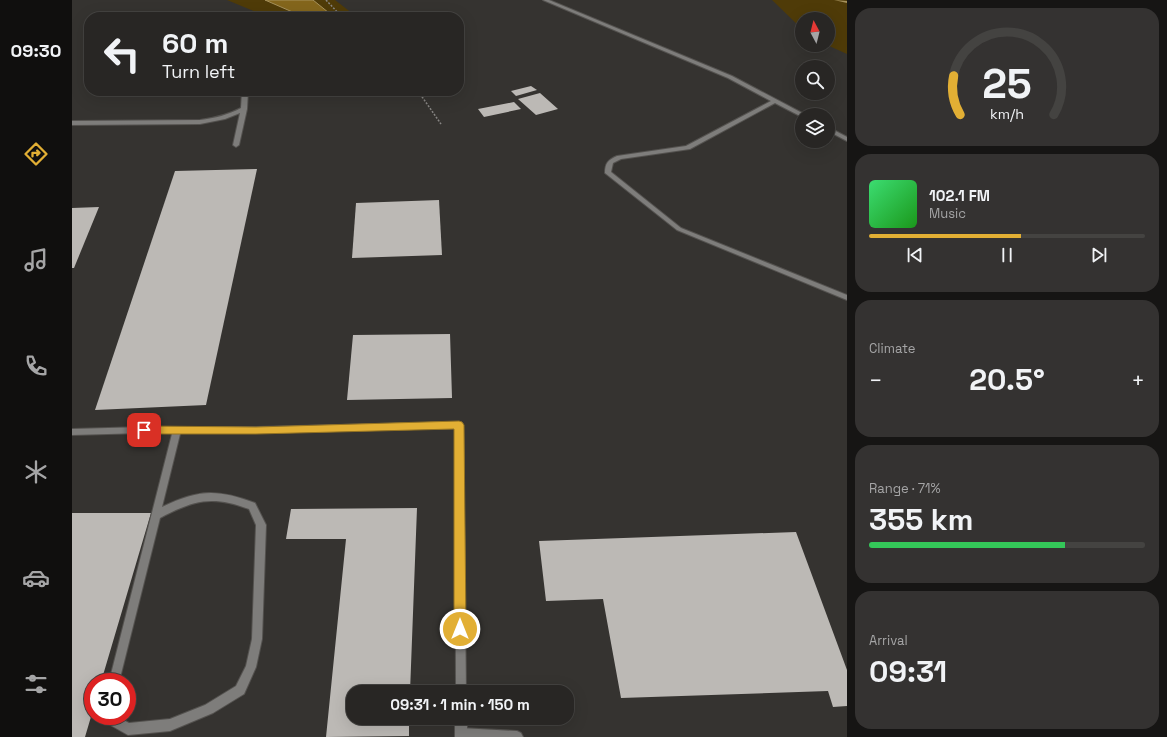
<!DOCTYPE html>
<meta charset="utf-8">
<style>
body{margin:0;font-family:"Space Grotesk",sans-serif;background:#343231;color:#f1f3f6;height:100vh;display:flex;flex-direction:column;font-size:15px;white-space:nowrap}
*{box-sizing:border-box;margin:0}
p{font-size:13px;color:#a5a5a6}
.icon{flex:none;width:22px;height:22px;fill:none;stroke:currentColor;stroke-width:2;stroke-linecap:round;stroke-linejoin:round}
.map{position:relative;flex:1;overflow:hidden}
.panel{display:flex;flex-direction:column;gap:8px;padding:8px;background:#161514;width:320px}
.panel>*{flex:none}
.top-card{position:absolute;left:12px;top:12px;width:380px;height:84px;border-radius:16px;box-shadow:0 4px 16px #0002,0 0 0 1px #444341;background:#282624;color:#f1f3f6;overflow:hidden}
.needle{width:26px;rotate:353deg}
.tools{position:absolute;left:723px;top:12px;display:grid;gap:8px}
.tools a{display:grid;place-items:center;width:40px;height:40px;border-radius:50%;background:#282624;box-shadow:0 4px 16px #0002,0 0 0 1px #444341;font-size:20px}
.speed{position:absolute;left:12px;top:673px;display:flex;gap:8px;font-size:20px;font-weight:700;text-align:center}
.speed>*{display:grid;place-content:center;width:52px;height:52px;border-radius:50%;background:#282624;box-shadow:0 4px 16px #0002,0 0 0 1px #444341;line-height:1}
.speed .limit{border:6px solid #d22;background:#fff;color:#111}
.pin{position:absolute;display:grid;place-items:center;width:34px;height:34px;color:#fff;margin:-17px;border-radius:8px;box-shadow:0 2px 6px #0006}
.me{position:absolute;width:44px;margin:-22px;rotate:0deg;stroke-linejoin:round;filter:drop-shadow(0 0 3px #0008)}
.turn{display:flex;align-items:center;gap:14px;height:84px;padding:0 12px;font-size:18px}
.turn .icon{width:52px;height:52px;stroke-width:2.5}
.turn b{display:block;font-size:28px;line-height:34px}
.big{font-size:30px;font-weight:800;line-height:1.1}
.panel .widget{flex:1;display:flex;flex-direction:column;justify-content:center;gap:6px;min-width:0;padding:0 14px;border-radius:16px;background:#343231}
.panel .dial{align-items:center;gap:0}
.dial svg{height:104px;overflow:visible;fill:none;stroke:#444341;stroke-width:7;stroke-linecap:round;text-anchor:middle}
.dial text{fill:#f1f3f6;stroke:none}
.song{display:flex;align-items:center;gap:12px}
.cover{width:48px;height:48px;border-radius:6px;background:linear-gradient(135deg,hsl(140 70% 55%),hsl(120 70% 35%))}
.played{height:4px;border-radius:2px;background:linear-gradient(90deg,#e2af34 55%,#444341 55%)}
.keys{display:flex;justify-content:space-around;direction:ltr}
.heat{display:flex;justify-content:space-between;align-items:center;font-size:22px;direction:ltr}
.charge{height:6px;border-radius:3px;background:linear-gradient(90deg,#34c759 71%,#444341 0)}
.trip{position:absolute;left:274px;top:685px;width:228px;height:40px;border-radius:16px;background:#282624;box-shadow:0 4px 16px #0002,0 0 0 1px #444341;font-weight:800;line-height:40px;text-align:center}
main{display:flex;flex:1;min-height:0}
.dock{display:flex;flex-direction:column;width:72px;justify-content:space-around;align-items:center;background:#100f0e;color:#a5a5a6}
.dock .icon{width:28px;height:28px}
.dock .active{color:#e2af34}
.dock b{font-size:18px;color:#f1f3f6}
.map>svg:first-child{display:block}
.green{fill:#4f3b08}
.water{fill:#84661c;stroke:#a6915c}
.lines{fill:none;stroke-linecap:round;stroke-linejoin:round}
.stream{fill:#a6915c;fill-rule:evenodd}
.building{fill:#bcb9b5}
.service-casing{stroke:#54524f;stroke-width:2}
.minor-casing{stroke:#54524f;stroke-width:2}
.path{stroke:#888684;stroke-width:1.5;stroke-dasharray:2 1.5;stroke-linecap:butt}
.service{fill:#7e7d7b;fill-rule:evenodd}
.minor{fill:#7e7d7b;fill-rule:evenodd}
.route{fill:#e2af34;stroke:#937222}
</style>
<main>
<nav class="dock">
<b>09:30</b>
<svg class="icon active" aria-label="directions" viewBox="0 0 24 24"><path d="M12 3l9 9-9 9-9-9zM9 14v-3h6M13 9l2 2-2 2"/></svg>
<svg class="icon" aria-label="music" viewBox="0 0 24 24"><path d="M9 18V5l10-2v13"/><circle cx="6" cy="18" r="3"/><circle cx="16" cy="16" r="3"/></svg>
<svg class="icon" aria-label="phone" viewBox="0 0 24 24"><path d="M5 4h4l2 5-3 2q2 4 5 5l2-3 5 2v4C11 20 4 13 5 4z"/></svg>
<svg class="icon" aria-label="climate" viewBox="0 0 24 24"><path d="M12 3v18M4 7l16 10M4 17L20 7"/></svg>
<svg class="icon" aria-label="car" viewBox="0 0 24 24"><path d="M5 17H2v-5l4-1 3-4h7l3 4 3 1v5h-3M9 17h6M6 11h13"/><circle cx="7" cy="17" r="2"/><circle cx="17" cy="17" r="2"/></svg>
<svg class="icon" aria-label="filters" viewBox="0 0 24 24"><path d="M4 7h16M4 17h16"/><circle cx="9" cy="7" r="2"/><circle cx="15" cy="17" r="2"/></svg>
</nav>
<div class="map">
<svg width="775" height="737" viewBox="0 0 775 737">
<rect width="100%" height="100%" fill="#353330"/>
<g class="green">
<polygon points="155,0 263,0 285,17 196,17"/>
<polygon points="700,0 775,0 775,54 755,45 756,45 756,19 730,19 730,29"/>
</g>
<polygon class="water" points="193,0 241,0 262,17 232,17"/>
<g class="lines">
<polygon class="stream" points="762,0 775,1 775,3"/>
</g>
<g class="building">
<polygon points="459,86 465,90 444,96 439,91"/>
<polygon points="468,93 486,109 464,115 446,99"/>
<polygon points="442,102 449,109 412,117 406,109"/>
<polygon points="185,169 134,405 23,410 103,171"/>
<polygon points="367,200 370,255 280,258 284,203"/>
<polygon points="27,207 2,268 0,268 0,208"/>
<polygon points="378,334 380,398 275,400 281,335"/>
<polygon points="345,508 338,692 281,692 281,718 337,718 337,736 254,737 274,539 214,539 219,509"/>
<polygon points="0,513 79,513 29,682 21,682 21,710 13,737 0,737"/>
<polygon points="724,532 775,670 775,706 761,707 756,691 549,698 531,599 474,601 467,541"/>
</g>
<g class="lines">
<g class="service-casing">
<g id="service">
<path d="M105 427 108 428 109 430 90 507C127 489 146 489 183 503L194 525 190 639 184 667 172 694 141 713 98 731 56 735 33 722 31 716H44L57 723 98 719 133 705 164 686 174 666 180 639 184 525 177 509C140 495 122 500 88 518L47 682H37L101 430 102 428Z"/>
<polygon points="389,728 445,731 449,733 451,737 385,737 383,734 385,730"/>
</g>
</g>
<g class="minor-casing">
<g id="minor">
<path d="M471 0H477L660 76 732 114 733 115 728 116 703 103 618 149 549 159 541 163 539 172 609 228 775 295V300L605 230 533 173C533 163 536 160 545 156L614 146 699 101 656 78Z"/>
<path d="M170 91H176L175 109 167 145 164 147 161 145 168 113 153 119 128 124 0 125V121L128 120C143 118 156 115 169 108Z"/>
<polygon points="756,127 775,137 775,141 756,131"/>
<polygon points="387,422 390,423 391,425 394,692 384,692 383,428 184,433 72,433 0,435 0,429 72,427 184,427"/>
<rect x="383" y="718" width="12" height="19"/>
</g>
</g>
<g class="path">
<polyline points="254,0 270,17"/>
<polyline points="346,91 369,124"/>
</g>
<use href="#service" class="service"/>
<use href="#minor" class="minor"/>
</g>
<polygon class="route" points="387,421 390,422 392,425 394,629 393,633 388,635 384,633 382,629 382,429 184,434 72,434 69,433 67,430 69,427 72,426 184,427"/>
</svg>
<div class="tools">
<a><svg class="needle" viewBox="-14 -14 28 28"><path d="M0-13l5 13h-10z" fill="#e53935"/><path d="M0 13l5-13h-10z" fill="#a5a5a6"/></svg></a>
<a><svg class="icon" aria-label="search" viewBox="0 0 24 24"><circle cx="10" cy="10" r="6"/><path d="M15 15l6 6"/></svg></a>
<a><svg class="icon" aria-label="layers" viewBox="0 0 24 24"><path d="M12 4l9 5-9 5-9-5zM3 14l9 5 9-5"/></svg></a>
</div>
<div class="speed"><div class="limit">30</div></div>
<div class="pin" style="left:72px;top:430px;background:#d93025"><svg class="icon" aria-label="arrive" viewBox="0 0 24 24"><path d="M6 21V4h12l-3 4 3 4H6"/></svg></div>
<svg class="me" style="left:388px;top:629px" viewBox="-20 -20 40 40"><circle r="17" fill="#e2af34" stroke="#fff" stroke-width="3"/><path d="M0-11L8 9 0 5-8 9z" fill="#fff"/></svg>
<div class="trip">09:31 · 1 min · 150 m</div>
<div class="top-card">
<div class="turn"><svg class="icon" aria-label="left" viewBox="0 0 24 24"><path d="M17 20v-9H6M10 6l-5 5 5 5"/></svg><div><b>60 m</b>Turn left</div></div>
</div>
</div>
<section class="panel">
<div class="widget dial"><svg viewBox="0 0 100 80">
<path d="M14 69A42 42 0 1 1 86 69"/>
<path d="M14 69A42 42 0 0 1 9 39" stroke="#e2af34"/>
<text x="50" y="56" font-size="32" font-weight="700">25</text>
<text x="50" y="72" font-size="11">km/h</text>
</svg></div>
<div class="widget">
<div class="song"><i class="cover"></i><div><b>102.1 FM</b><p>Music</p></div></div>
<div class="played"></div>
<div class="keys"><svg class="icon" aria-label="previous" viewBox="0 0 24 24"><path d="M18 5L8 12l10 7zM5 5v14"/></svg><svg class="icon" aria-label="pause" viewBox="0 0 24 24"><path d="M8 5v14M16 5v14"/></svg><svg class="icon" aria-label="next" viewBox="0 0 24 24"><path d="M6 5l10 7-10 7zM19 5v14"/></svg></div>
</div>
<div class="widget"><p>Climate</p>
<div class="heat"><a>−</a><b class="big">20.5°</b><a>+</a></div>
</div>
<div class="widget"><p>Range · 71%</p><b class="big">355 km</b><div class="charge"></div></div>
<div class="widget"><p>Arrival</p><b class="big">09:31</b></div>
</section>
</main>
